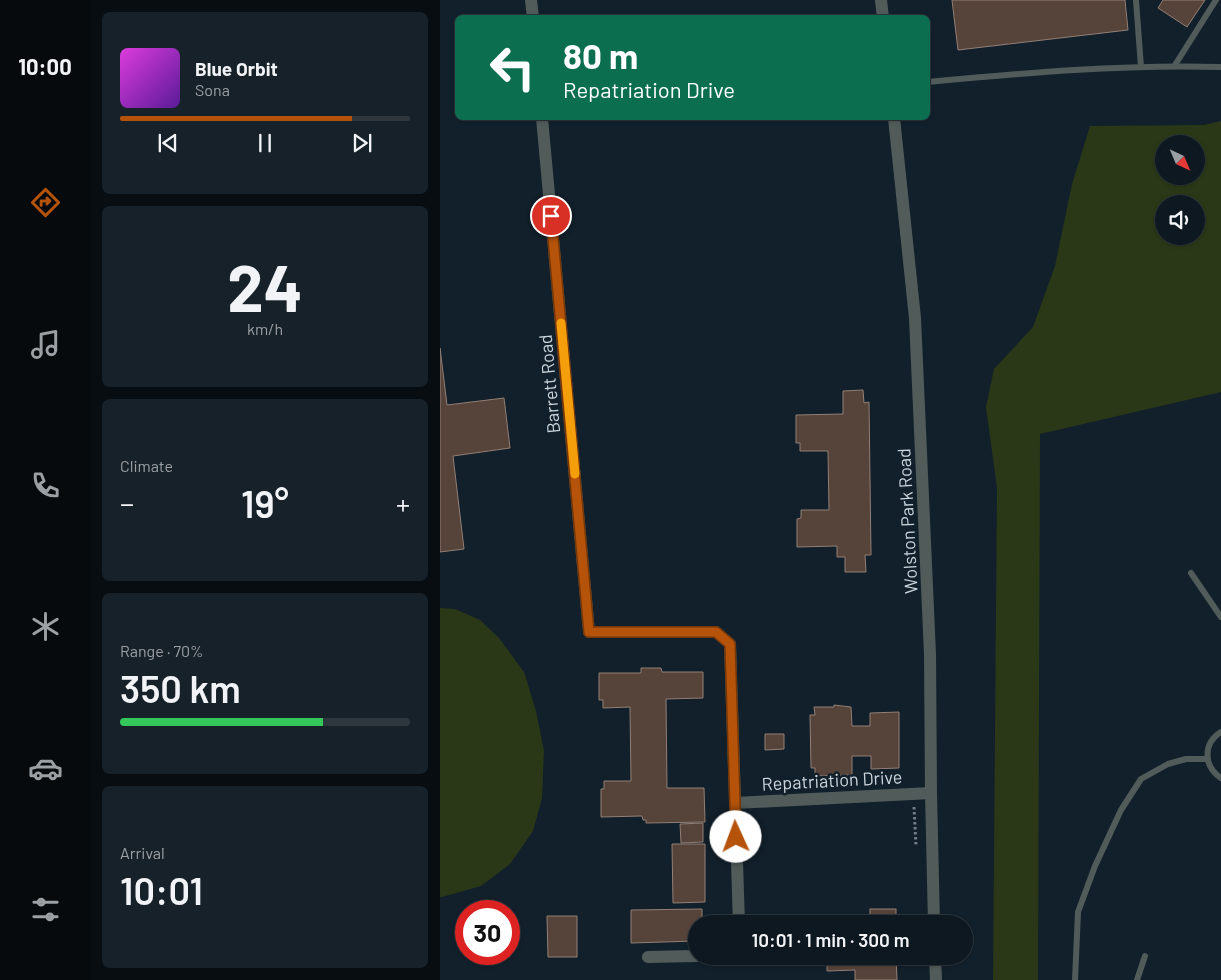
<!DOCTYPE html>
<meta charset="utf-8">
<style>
body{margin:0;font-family:Barlow,sans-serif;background:#172129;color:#f1f3f6;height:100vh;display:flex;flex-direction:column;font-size:19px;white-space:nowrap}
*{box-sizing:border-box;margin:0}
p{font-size:16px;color:#9ba0a5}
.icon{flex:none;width:28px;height:28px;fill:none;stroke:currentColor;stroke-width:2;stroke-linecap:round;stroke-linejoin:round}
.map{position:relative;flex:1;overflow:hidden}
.drawer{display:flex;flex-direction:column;gap:12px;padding:12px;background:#080d12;width:350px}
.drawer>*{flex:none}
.top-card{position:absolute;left:15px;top:15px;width:475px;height:105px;border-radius:8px;box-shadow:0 1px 4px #0004,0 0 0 1px #2e373e;background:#0b6e4f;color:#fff;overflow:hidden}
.needle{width:32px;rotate:136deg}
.fabs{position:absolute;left:715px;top:135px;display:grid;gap:10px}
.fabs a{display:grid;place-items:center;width:50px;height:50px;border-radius:50%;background:#0e1820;box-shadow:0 1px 4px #0004,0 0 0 1px #2e373e;font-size:25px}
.speed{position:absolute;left:15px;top:900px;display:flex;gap:10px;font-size:25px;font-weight:700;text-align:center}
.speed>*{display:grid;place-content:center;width:65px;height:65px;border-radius:50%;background:#0e1820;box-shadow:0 1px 4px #0004,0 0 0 1px #2e373e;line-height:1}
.speed .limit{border:8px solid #d22;background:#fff;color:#111}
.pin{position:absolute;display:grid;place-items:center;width:42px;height:42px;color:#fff;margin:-21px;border:2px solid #fff;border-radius:50%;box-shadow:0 1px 5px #0007}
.me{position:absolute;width:55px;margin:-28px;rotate:358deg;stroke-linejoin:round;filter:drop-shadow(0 0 4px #0008)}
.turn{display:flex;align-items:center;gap:18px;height:105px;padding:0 25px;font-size:22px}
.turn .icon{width:65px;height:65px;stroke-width:2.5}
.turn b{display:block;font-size:35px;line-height:42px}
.big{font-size:38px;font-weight:600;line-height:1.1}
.drawer .card{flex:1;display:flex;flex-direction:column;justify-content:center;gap:8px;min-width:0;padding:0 18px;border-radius:8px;background:#172129}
.drawer .dial{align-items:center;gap:0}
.dial b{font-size:65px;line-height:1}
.song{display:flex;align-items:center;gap:15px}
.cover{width:60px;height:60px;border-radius:8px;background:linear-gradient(135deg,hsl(300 70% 55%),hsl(270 70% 35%))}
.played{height:5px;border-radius:2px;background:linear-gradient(90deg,#b45309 80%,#2e373e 80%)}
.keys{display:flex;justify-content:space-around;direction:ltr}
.heat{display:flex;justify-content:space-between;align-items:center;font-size:28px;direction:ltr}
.charge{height:8px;border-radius:4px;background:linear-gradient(90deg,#34c759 70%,#2e373e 0)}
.trip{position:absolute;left:248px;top:915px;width:285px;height:50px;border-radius:25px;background:#0e1820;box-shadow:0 1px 4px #0004,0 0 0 1px #2e373e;font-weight:600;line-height:50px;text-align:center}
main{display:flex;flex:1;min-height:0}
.tab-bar{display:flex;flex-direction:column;width:90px;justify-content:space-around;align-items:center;background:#060a0d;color:#9ba0a5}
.tab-bar .icon{width:35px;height:35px}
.tab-bar .on{color:#b45309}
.tab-bar b{font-size:22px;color:#f1f3f6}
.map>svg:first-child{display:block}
.green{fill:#2a3817;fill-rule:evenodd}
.building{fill:#56443b;stroke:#937f75}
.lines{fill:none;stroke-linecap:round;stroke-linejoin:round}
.path{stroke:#737e87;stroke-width:3;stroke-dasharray:2.5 2.5;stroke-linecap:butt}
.service{stroke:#515c5a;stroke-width:6}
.minor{stroke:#515c5a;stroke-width:12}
.route-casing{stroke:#753606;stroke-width:12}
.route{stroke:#b45309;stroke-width:9}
.slow{stroke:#f59e0b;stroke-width:9}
.labels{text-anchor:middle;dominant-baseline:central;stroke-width:5;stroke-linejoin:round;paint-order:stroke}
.street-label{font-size:18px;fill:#ccd5dc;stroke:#12202b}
</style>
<main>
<nav class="tab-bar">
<b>10:00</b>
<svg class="icon on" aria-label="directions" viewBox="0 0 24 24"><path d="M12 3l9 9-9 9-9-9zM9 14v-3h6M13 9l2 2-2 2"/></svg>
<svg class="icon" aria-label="music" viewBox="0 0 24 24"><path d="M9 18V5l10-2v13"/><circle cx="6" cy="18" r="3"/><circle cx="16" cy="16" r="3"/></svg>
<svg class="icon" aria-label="phone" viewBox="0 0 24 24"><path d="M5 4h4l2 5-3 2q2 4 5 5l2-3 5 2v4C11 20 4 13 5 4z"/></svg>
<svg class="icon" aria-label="climate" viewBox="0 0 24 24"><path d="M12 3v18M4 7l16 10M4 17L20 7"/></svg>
<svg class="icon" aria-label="car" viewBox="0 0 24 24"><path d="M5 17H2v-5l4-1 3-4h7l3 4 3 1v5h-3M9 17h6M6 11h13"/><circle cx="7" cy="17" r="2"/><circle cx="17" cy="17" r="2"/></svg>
<svg class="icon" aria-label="filters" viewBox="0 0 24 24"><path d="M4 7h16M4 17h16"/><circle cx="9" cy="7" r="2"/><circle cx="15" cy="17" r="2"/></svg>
</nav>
<section class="drawer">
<div class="card">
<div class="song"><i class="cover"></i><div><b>Blue Orbit</b><p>Sona</p></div></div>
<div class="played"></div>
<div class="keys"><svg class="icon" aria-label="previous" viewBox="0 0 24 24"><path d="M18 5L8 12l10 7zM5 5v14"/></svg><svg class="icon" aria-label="pause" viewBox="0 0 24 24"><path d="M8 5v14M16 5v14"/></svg><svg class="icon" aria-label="next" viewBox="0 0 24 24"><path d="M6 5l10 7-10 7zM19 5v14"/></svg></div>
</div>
<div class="card dial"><b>24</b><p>km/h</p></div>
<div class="card"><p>Climate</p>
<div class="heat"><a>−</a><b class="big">19°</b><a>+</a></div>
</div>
<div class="card"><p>Range · 70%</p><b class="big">350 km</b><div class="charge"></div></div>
<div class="card"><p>Arrival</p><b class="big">10:01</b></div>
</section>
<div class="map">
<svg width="781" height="980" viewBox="0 0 781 980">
<rect width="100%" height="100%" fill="#12202b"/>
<g class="green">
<path d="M781 121V392L600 434 598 980H553L557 488 546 407 554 369 593 327 615 266 632 184 650 126 764 125ZM724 144H756V176H724ZM724 204H756V236H724Z"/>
<polygon points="0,608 15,609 40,620 59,638 84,672 96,711 104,751 102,798 93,831 70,864 41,886 2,897 0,897"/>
</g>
<g class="building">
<polygon points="512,0 685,0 688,30 518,50"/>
<polygon points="723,0 765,0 747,27 718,8"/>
<polygon points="0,348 7,405 64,398 70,448 13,456 24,549 0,552"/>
<polygon points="423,390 424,403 429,402 431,555 425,555 426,572 405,572 405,557 397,557 397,546 357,547 357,519 361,518 361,510 389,510 388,451 360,451 360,443 356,443 356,415 403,414 403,391"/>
<polygon points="201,668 221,668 222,672 263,672 263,698 226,699 227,788 264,788 265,822 206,823 206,820 203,820 202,816 161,817 161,789 164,789 164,781 191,781 190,707 163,708 163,700 159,700 159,673 201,673"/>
<polygon points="394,705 411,707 412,726 430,726 430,713 459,712 459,768 431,769 431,756 412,756 412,775 375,776 375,768 371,768 370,715 375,715 374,707 394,707"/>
<polygon points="325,734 344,734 344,749 325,750"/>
<polygon points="263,823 263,842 241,843 240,824"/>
<polygon points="232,844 265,844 265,902 233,903"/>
<polygon points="262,909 262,924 256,924 256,941 191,943 191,910"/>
<rect x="430" y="909" width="26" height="15"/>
<polygon points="107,916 137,916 137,957 108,957"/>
<polygon points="383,956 456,956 457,980 415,980 415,970 387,971 387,963 383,962"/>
</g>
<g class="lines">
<polyline class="path" points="474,807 476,846"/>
<g class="service">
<polyline points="696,0 701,67"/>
<polyline points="735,65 776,0"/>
<path d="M488 82C585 73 683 64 781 67"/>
<polyline points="751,573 781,617"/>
<path d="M781 732C763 743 763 766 781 778"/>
<polyline points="635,980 638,912 655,866 681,810 701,779 728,764 746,759 767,759"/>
<polyline points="697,980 705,956"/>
</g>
<g class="minor">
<polyline points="91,0 93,18"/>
<polyline points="441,0 443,18"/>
<polyline points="102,118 149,632 276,632 290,644 299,924"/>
<polyline points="454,118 475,318 490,654 491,793 494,924"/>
<polyline points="295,803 491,793"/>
<polyline points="495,956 496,980"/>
<polyline points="208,957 256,956"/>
</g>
</g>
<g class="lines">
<g class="route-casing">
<polyline id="route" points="111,216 149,632 276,632 290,644 296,837"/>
</g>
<use href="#route" class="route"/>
<polyline class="slow" points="121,323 135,474"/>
</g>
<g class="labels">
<g class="street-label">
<text transform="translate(109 384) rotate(-95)">Barrett Road</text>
<text transform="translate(467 521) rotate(-93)">Wolston Park Road</text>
<text transform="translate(392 780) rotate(-3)">Repatriation Drive</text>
</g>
</g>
</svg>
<div class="fabs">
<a><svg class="needle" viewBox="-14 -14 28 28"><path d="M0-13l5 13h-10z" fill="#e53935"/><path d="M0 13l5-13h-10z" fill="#9ba0a5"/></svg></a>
<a><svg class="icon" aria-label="sound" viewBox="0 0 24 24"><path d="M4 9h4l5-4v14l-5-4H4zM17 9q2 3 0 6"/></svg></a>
</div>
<div class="speed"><div class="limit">30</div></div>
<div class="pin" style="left:111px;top:216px;background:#d93025"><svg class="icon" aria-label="arrive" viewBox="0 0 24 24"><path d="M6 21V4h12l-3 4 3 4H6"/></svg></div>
<svg class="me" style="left:296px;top:837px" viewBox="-20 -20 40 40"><circle r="19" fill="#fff"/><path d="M0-13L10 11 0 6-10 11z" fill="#b45309"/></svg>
<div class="trip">10:01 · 1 min · 300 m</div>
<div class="top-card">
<div class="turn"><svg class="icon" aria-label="left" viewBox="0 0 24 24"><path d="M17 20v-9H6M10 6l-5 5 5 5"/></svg><div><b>80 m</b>Repatriation Drive</div></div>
</div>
</div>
</main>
